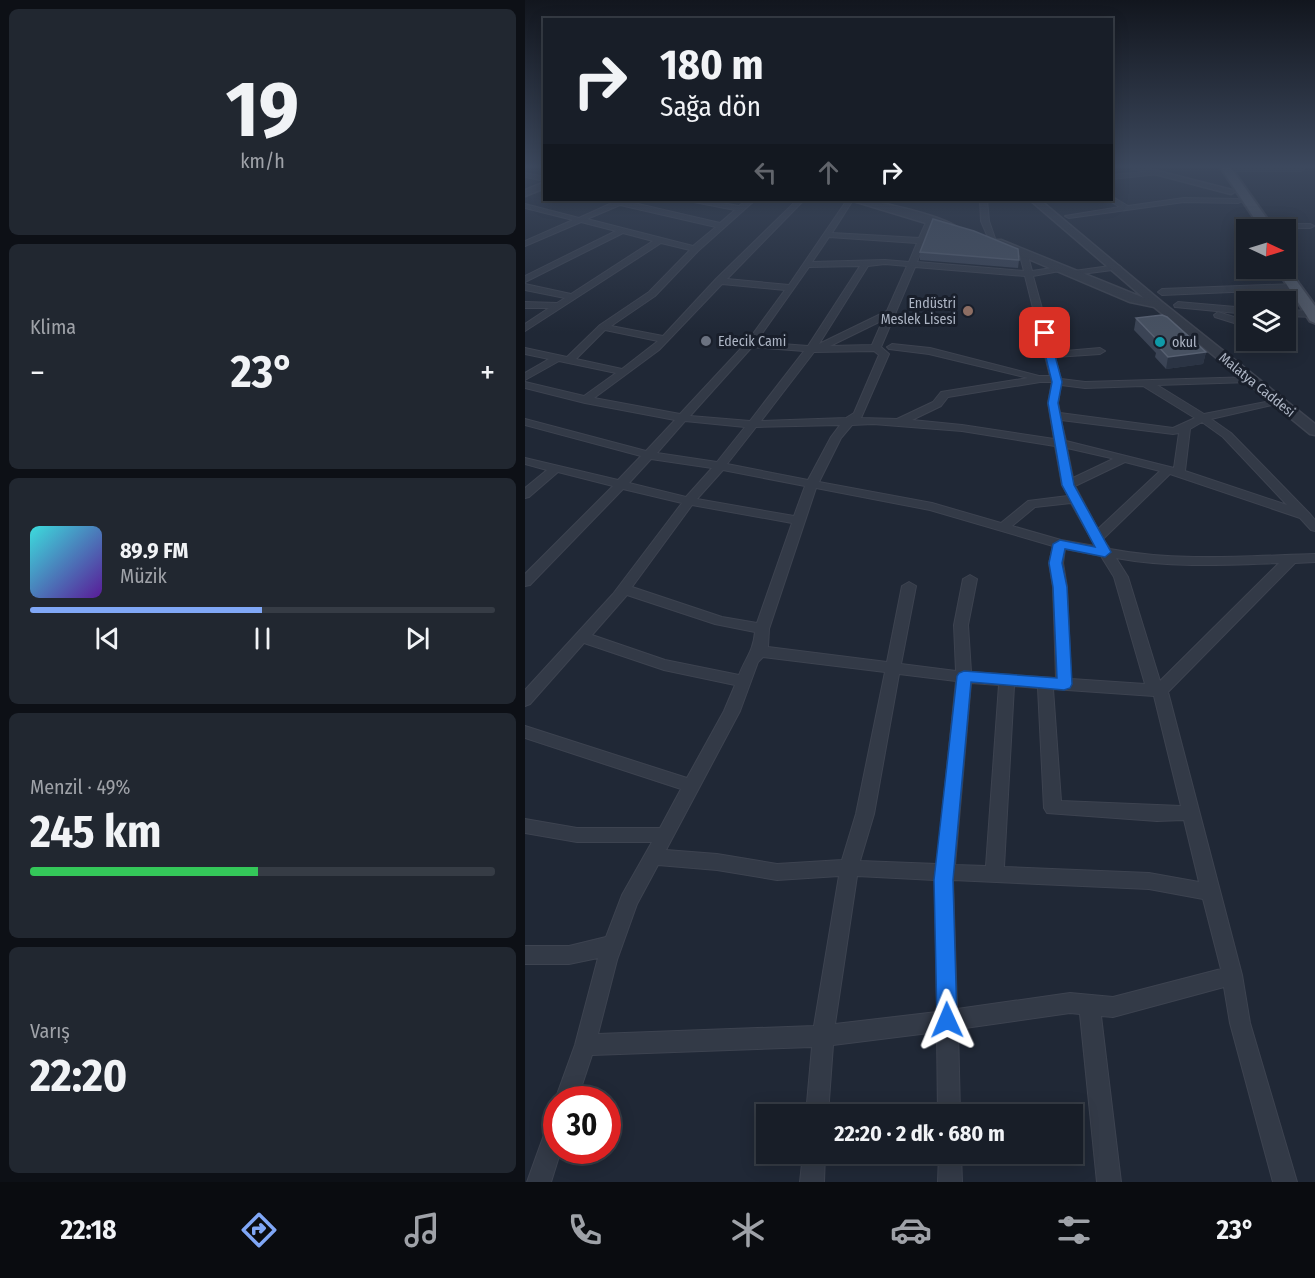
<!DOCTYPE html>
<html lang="tr">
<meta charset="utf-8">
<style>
body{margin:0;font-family:"Fira Sans Condensed",sans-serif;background:#212730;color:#f1f3f6;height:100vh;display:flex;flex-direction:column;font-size:22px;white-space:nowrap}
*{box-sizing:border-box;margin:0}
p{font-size:20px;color:#9fa2a8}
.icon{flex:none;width:33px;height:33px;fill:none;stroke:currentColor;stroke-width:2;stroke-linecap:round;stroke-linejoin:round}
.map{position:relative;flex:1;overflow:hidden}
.side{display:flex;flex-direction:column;gap:9px;padding:9px;background:#0d1016;width:525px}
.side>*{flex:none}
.top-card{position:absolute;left:18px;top:18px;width:570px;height:183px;border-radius:0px;box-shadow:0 3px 15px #0003,0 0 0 2px #363c45;background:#181e28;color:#f1f3f6;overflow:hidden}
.needle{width:39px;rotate:94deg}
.controls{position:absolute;left:711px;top:219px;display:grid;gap:12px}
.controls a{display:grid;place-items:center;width:60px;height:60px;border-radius:0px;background:#181e28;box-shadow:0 3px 15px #0003,0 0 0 2px #363c45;font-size:30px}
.speed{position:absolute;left:18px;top:1086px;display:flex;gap:12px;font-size:30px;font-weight:700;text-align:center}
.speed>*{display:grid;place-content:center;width:78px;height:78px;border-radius:50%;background:#181e28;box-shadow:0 3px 15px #0003,0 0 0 2px #363c45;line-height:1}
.speed .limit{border:9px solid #d22;background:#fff;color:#111}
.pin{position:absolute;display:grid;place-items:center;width:51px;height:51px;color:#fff;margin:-26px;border-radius:12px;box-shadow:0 3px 9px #0006}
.me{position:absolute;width:66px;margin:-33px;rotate:359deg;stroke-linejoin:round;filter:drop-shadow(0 0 4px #0008)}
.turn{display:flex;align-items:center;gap:21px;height:126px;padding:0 18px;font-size:27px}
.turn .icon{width:78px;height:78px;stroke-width:2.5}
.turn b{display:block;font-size:42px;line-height:51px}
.lanes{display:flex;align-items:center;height:57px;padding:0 18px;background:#0003;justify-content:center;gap:30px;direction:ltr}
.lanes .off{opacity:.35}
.big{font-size:45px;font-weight:700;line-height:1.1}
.side .widget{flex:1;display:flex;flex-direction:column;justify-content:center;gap:9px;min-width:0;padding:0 21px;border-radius:9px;background:#212730}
.side .dial{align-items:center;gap:0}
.dial b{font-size:78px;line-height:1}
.song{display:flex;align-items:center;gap:18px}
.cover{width:72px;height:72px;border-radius:9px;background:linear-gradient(135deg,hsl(180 70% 55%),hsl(270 70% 35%))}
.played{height:6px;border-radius:3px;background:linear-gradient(90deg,#80a7f6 50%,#363c45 50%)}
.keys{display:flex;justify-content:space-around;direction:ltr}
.heat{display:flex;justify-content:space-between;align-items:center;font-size:33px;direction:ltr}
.charge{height:9px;border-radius:4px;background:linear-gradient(90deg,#34c759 49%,#363c45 0)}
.trip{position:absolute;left:231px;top:1104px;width:327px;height:60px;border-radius:0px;background:#181e28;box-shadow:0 3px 15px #0003,0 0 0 2px #363c45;font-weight:700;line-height:60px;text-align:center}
.tabs{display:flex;height:96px;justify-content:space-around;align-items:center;background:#0a0c10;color:#9fa2a8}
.tabs .icon{width:42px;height:42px}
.tabs .active{color:#80a7f6}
.tabs b{font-size:27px;color:#f1f3f6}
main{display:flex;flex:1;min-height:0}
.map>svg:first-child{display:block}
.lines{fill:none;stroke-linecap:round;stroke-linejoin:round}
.minor-casing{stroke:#3d4350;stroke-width:2}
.tertiary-casing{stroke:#3d4350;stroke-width:3}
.primary-casing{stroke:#3d4350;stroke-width:4}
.minor{fill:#333a47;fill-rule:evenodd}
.tertiary{fill:#333a47;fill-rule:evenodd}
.primary{fill:#515967;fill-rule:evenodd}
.wall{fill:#3b4455}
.shaded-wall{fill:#2b3444}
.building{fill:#475161;stroke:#576071;stroke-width:1.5}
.route{fill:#1a73e8;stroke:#114b97;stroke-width:1.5}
.education-dot{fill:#8d6e63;stroke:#191f2b;stroke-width:2}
.worship-dot{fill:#6b7280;stroke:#191f2b;stroke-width:2}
.culture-dot{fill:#0f9aa8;stroke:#191f2b;stroke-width:2}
.labels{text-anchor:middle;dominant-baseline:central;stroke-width:6;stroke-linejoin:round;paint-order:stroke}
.far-poi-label{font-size:14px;fill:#adb5c4;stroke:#191f2b;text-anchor:start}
.far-street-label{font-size:14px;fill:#adb5c4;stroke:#191f2b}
</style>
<main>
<section class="side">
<div class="widget dial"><b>19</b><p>km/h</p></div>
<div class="widget"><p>Klima</p>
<div class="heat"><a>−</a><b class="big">23°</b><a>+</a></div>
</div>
<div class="widget">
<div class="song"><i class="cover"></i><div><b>89.9 FM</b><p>Müzik</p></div></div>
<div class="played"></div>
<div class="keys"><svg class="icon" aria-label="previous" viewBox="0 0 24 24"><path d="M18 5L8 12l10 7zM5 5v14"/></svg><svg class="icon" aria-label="pause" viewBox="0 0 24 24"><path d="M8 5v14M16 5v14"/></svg><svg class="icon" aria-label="next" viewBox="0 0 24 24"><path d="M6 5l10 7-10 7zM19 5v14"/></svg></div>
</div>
<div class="widget"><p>Menzil · 49%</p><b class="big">245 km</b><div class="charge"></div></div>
<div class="widget"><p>Varış</p><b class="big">22:20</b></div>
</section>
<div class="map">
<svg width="790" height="1182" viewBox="0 0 790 1182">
<rect width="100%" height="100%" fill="#202836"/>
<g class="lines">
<g class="minor-casing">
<g id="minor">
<polygon points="699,168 779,168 779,169 776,171 702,171"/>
<polygon points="632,171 634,174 586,179 586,175"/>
<polygon points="0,173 20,177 20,181 0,177"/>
<polygon points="586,196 603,206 659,198 713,199 717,201 713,203 659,202 544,218 540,216 595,207 583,200 586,200"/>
<path d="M78 200H96L195 223 210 210 169 202V200H180L214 206 222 200H230L173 251 130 296 86 326 138 336 191 279 272 200H279L202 279 264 285 322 200H328L307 233 394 238 403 218H409L392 262 499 271 494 252 498 250 502 252 507 271 540 266V270L508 276 529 352 575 348 580 351 575 354 530 357 536 379 560 382 729 377 730 379 725 382 632 385 679 414 756 399V403L686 419 706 433 784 513 790 520V531L786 530 775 518 645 474 578 539 585 549C652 562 722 556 790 554V562L770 563 643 692 717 975 725 1023 772 1182H748L705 1023 699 987 588 1017 576 1016 596 1182H572L555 1014 545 1013 433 1029 435 1114H413L412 1032 308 1045 303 1114H281L287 1047 67 1055 52 1100H32V1103L30 1100 50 1045 73 958 44 964H0V946H44L81 937 97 895 127 842H52L0 833V819L52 828H135L156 789 0 738V726L162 778 199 711 210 685 139 670 59 643 5 704 0 706V690L88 594 157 503 98 489 5 585 0 586V574L88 486 33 472 4 497 0 498V488L22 470 0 464V458L93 480 116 456 0 425V419L121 451 150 420 60 403 0 388V382L59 396 91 373 34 361 0 380V373L24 359 0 354V348L42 357 75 325 124 292 165 250 136 243 0 331V324L24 308H0V302L32 303 40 298 0 290V284L46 294 128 241 98 233 0 282V276L91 231 56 222 0 246V241L48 220 0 208V204L54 218 87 203ZM95 205 191 227 168 246 62 219ZM304 237 392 243 384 262 360 260 287 262ZM360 264 382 266 362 311 294 344 343 266ZM335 266 283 346 231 342 284 267ZM390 267 500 276 525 376H514L405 348 367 344 362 347 364 349 404 354 503 378 416 392 408 402 372 419 336 418 364 354 356 347ZM197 284 260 290 222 342 155 414 69 398 134 350ZM358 320 347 345 305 346ZM80 330 133 341 97 369 51 359ZM227 347 279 351 225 421 165 416ZM349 351 354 355 329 413 321 418 236 421 289 352ZM515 382H527L523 403 529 439 437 425 387 420 416 406 423 397ZM536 385 560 388 618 386 670 418 648 428 535 413 533 403ZM536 420 648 434 654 433 649 468 541 441ZM160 421 220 427 192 462 132 453ZM677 422 698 437 762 505 660 471 665 429ZM348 424 437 431 530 446 537 485 543 496 503 501 476 523 407 503 294 482 316 438 327 425ZM315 425 306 437 283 480 202 464 231 427ZM542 448 586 458 588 459 548 478ZM126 459 187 468 161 497 104 483ZM600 462 635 471 573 529 550 486ZM198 470 280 486 269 516 172 499ZM291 488 405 510 528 546 524 563 528 587 531 678 446 672 443 625 452 579 445 575 438 579 429 625 431 671 376 664 391 586 384 582 377 586 362 662 243 647 244 629ZM546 503 570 546 536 540 487 526 510 507ZM167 505 267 523 232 623 197 617 107 587ZM540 549 576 556 589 577 620 684 546 679 542 587 538 563ZM591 558C644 568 700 565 754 563L635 681 603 577ZM102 595 190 624 230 632C228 652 221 657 214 675L140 660 67 635ZM238 657 360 672 331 814 317 860 252 864 192 854 141 850 215 711 233 662ZM374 674 431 681 412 864 335 861 349 814ZM446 683 474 685 461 866 430 865ZM489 686 513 688 519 808 522 813 632 821 659 820 674 882 624 873 479 867ZM528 689 629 696 656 806 536 801ZM133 865 192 870 252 880 314 876 289 1026 73 1034 92 960 112 904ZM332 876 410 880 412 1012 310 1024ZM428 880 624 889 678 899 696 969 588 997 545 993 432 1009Z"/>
<polygon points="455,200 462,200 464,221 472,244 465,242 456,221"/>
<polygon points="742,224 785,224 789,226 785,228 739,228 739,224"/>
<polygon points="592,265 596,267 595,269 549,275 545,273 549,271"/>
<polygon points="770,284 773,285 773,289 637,295 633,292 637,289"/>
<polygon points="653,302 722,308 722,314 650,307 649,305"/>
<polygon points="760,310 790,311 790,317 760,316"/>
<polygon points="693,312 722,321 722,327 690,317 689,315"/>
<polygon points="32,1118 32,1150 36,1150 26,1182 2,1182 24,1121"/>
<polygon points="278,1154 300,1154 299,1182 275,1182"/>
<polygon points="414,1154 436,1154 437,1182 413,1182"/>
</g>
</g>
<g class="tertiary-casing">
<g id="tertiary">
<polygon points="607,168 621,168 711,191 706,194"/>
<polygon points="20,182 20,188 0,196 0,190"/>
<path d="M325 200C345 198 418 216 433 228L424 230Z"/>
<polygon points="505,200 515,200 637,302 790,424 790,435 785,434 629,307 605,302 468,244 468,240 476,240 619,298"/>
</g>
</g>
<g class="primary-casing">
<g id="primary">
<polygon points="696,168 706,168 750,230 737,230"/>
<polygon points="760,265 790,306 790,323 785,321 751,268 760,268"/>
</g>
</g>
<use href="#minor" class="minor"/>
<use href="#tertiary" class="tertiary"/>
<use href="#primary" class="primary"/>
</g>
<g class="wall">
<polygon points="395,252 494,260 493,268 395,260"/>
<polygon points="611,318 681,352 678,364 641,369 630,357 631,353 609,330"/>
</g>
<polygon class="shaded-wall" points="681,352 678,364 641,369 643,357"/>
<g class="building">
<polygon points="408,219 449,231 493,249 494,260 395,252"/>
<polygon points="637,315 642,317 681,352 643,357 632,345 636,344 611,318"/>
</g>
<linearGradient id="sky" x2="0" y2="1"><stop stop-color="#12161e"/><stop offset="0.5" stop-color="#3c485d"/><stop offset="1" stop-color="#3c485d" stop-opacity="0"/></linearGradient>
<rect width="790" height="333" fill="url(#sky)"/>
<polygon class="route" points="520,330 524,333 537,382 533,403 549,485 586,552 580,557 540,549 537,563 542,587 547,684 545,688 539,690 446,682 428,880 432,1020 429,1027 422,1030 415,1027 412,1020 409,880 432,676 434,673 439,671 532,678 528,587 524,563 528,544 535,540 570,547 537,485 523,403 527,382 515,333"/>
<circle class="education-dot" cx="443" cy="311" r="6"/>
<circle class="worship-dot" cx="181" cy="341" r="6"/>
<circle class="culture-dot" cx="635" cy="342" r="6"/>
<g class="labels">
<g class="far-poi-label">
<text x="431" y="303" text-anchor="end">Endüstri<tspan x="431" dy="16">Meslek Lisesi</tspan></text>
<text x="193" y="341">Edecik Cami</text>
<text x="647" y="342">okul</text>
</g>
<g class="far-street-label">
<text transform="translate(732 385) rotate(39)">Malatya Caddesi</text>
</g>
</g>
</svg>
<div class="controls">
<a><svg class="needle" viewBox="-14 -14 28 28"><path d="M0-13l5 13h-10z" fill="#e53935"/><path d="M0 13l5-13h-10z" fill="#9fa2a8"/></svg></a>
<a><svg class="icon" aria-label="layers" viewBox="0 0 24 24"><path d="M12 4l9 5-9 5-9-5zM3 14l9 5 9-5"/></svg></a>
</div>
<div class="speed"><div class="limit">30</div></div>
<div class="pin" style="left:520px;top:333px;background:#d93025"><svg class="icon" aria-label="arrive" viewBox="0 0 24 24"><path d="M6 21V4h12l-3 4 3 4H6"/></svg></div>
<svg class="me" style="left:422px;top:1020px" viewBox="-20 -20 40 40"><path d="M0-17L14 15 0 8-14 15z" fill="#1a73e8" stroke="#fff" stroke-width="4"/></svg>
<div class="trip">22:20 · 2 dk · 680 m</div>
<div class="top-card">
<div class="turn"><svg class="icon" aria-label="right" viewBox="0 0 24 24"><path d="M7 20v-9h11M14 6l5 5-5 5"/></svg><div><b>180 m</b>Sağa dön</div></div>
<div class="lanes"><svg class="icon off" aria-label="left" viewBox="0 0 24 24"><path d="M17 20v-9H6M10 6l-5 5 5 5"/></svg><svg class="icon off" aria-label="ahead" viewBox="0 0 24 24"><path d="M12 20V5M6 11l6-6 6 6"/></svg><svg class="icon" aria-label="right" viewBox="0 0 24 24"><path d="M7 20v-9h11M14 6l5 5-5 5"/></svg></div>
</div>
</div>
</main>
<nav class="tabs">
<b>22:18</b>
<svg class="icon active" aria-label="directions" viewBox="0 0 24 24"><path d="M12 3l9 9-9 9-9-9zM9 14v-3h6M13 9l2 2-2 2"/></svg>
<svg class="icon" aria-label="music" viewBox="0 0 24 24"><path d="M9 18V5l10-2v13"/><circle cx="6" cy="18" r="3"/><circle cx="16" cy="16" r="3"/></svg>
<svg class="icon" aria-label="phone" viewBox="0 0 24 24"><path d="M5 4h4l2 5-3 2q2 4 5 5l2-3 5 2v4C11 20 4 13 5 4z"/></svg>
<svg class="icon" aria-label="climate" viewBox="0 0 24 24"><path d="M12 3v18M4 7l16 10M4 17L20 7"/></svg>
<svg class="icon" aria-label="car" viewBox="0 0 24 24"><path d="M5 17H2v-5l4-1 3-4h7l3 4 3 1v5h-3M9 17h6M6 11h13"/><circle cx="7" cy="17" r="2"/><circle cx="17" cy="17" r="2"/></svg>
<svg class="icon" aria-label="filters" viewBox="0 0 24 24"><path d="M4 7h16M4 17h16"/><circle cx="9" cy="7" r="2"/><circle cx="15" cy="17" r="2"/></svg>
<b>23°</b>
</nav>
